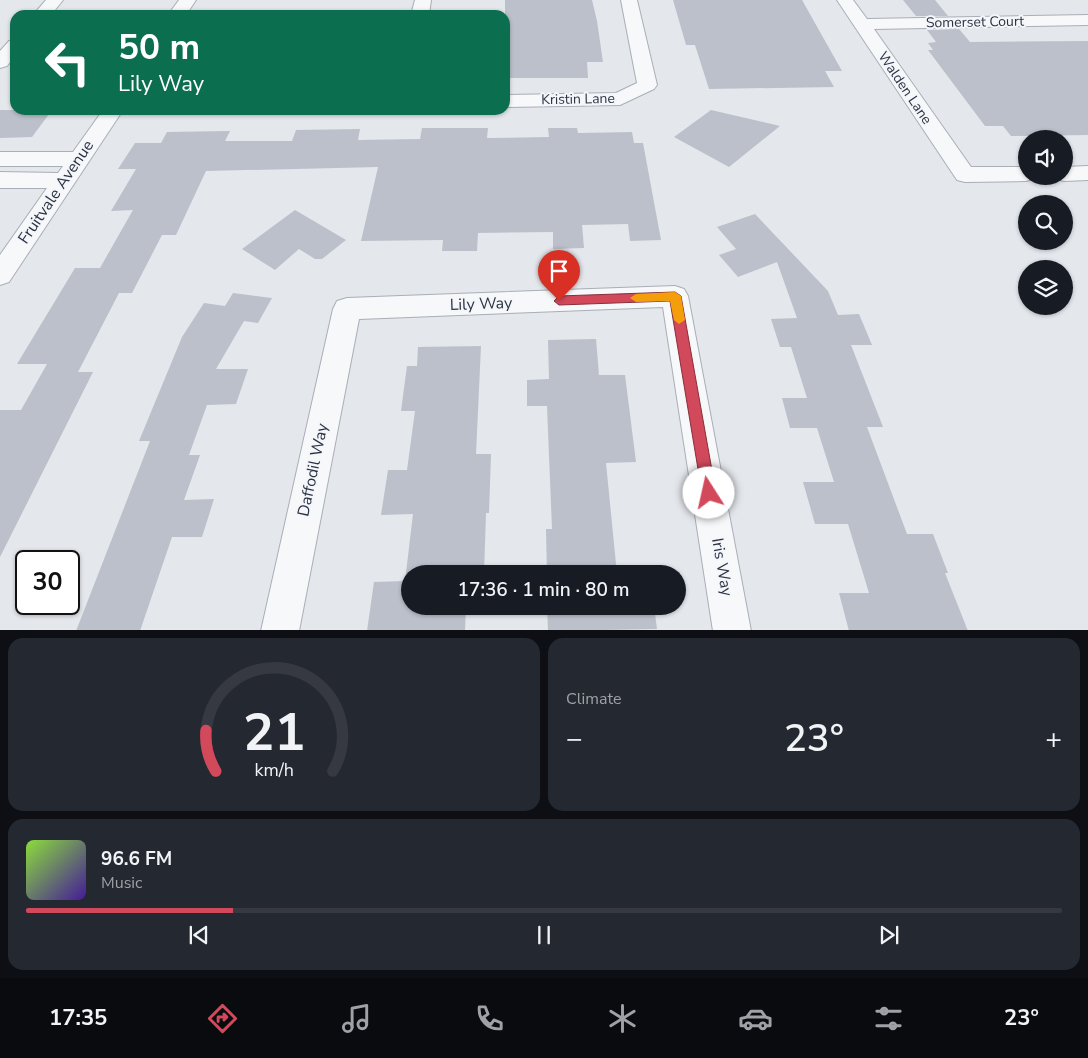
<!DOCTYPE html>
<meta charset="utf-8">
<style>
body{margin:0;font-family:"Nunito Sans",sans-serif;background:#242831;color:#f1f3f6;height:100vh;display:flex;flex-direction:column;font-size:19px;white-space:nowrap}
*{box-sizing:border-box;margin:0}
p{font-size:16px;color:#9ea1a6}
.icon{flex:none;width:28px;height:28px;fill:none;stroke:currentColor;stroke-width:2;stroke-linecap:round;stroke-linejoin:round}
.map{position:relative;height:630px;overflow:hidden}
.side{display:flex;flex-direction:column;gap:8px;padding:8px;background:#0d0f14;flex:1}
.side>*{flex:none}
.top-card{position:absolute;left:10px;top:10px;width:500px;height:105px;border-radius:15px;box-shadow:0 1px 4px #0004;background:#0b6e4f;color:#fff;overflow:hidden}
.fabs{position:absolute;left:1018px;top:130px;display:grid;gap:10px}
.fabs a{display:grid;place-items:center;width:55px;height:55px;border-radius:50%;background:#171b24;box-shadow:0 1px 4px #0004;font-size:25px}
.speed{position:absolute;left:15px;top:550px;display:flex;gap:10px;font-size:25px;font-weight:700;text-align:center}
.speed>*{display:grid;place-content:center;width:65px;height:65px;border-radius:50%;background:#171b24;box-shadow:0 1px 4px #0004;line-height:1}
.speed .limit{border:2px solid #111;border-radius:8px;background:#fff;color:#111}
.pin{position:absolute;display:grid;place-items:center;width:42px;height:42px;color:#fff;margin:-51px -21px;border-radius:50% 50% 50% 0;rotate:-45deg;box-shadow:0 0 5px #0007}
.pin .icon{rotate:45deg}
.me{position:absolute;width:55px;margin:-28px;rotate:350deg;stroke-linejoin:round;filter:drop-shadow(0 0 4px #0008)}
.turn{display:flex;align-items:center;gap:18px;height:105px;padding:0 25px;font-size:22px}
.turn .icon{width:65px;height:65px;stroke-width:2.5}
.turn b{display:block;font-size:35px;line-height:42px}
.big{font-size:38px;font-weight:600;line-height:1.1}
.side .tile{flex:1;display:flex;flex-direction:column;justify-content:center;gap:8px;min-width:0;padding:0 18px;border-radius:15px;background:#242831}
.side .dial{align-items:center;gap:0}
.dial svg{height:130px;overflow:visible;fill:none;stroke:#363941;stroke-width:7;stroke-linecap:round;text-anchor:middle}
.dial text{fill:#f1f3f6;stroke:none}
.song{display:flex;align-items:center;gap:15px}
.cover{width:60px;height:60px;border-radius:8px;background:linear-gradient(135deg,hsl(90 70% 55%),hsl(260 70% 35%))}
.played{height:5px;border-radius:2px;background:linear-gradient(90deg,#d1495b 20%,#363941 20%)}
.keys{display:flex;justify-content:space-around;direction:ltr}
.heat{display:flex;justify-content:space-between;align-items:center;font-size:28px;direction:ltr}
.side .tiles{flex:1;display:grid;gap:8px;grid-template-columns:1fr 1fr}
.tile:last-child{grid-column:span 2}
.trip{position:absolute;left:401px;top:565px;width:285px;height:50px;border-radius:25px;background:#171b24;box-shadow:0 1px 4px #0004;font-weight:600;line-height:50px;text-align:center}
.tab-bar{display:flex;height:80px;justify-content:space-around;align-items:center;background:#090b0e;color:#9ea1a6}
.tab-bar .icon{width:35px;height:35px}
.tab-bar .current{color:#d1495b}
.tab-bar b{font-size:22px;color:#f1f3f6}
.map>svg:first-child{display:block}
.building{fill:#bbc0ca}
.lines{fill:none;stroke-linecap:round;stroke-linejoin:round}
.minor-casing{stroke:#a9aeb7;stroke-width:2}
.minor{fill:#f7f8fa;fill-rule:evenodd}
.route{fill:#d1495b;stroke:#882f3b}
.slow{fill:#f59e0b}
.labels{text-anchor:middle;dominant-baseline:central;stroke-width:4;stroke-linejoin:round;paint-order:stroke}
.far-street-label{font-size:14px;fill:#2b3445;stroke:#f4f6f9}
.street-label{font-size:16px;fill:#2b3445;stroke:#f4f6f9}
</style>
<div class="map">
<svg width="1088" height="631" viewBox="0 0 1088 631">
<rect width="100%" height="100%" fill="#e4e7ec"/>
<g class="building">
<polygon points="505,0 592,0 597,21 603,62 587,62 588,78 505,78"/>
<polygon points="673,0 802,0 842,71 825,71 834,87 709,89 695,45 686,45"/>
<polygon points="903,0 935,0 948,16 916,16"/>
<polygon points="959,29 970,42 1088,41 1088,135 1011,136 1003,126 985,126 928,50 933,50 928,43 936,42 927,30"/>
<polygon points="0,110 52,110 32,137 0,138"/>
<polygon points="711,110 780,126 729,167 674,137"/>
<polygon points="422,128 488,128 487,138 549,137 548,128 577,128 578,133 632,132 634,143 643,143 661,240 630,241 628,224 582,225 584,248 553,249 553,232 478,233 477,251 442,251 443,240 361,241 378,167 206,171 176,235 162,235 132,293 119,293 78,372 93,372 0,557 0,410 21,410 47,364 17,364 75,268 100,268 133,210 111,211 136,169 118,169 135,143 161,143 167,132 230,131 225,141 292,141 296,130 360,129 358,140 420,139"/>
<polygon points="295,210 346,240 322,259 315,259 299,249 275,270 242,249"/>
<polygon points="755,214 828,291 838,315 859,314 872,345 851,345 883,427 867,427 907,534 933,534 948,573 945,573 968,631 849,631 839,593 869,593 848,524 815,524 803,482 834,482 817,428 790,428 782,398 807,398 791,347 780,347 771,319 797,318 777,262 738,277 719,255 736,249 717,227"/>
<polygon points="233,293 272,298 258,323 244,321 216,369 248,369 236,404 207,405 189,455 200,455 184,500 214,499 202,537 172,537 140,631 76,631 150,441 139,441 182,337 204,303 225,306"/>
<polygon points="596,339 599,375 625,375 636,462 606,463 617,574 547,574 546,529 552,529 547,406 527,406 527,380 549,379 548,340"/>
<polygon points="481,346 476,454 491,454 489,513 486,513 484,574 410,574 410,606 466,606 465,631 367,631 374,582 405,581 413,514 381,515 388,470 407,470 415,411 401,411 407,366 417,366 418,347"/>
<polygon points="547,606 654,606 657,629 548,631"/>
</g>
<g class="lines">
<g class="minor-casing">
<g id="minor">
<polygon points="46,0 63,0 51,15 33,15"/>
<polygon points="179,0 196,0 186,15 168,15"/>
<polygon points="415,0 431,0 429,15 411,15"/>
<polygon points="621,0 637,0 657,85 654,89 620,105 505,107 505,95 616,93 637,83"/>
<polygon points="837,0 853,0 867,19 1088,15 1088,25 874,29 971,167 1026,167 1026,176 1036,176 1034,179 1026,181 965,182 957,180"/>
<polygon points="15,40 15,56 7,66 0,68 0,51 9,41"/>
<polygon points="103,110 123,110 9,282 0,285 0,255 47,188 0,188 0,172 58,173 63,166 0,166 0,152 73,152"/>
<polygon points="1088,166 1088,180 1064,181 1056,179 1054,176 1064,176 1064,167"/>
<polygon points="675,286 684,289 688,296 751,631 713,631 663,307 359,319 299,631 261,631 333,309 337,301 347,298"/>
</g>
</g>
<use href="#minor" class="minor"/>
</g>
<polygon class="route" points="675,292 681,296 716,493 714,498 709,500 704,498 702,493 670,301 559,305 554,301 559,296"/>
<polygon class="slow" points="675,292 681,296 685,320 679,324 674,320 670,301 636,302 630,298 636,294"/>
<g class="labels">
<g class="far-street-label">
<text transform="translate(975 22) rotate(-1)">Somerset Court</text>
<text transform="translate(905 88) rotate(56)">Walden Lane</text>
<text transform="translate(578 99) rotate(-1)">Kristin Lane</text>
</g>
<g class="street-label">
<text transform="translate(56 192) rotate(-56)">Fruitvale Avenue</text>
<text transform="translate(481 304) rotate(-2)">Lily Way</text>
<text transform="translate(313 470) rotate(-78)">Daffodil Way</text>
<text transform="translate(722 567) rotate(80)">Iris Way</text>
</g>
</g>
</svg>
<div class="fabs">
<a><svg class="icon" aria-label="sound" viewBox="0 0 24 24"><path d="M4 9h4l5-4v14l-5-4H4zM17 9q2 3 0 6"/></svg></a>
<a><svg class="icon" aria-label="search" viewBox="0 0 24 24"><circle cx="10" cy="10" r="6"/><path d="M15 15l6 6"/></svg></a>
<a><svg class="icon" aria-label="layers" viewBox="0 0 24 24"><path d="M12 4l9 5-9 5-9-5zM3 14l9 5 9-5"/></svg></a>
</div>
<div class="speed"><div class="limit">30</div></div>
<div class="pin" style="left:559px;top:301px;background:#d93025"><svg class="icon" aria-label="arrive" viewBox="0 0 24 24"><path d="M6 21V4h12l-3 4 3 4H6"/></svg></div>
<svg class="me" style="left:709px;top:493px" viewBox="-20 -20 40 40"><circle r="19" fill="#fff"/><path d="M0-13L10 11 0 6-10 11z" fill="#d1495b"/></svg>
<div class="trip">17:36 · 1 min · 80 m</div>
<div class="top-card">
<div class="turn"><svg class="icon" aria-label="left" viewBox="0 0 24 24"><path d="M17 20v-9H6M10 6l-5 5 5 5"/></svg><div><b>50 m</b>Lily Way</div></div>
</div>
</div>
<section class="side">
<div class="tiles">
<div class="tile dial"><svg viewBox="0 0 100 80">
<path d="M14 69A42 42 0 1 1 86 69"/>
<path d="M14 69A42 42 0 0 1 8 44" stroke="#d1495b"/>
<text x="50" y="56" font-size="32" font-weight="700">21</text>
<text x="50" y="72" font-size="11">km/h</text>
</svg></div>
<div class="tile"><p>Climate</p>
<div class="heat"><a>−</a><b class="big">23°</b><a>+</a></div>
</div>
<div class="tile">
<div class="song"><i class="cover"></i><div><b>96.6 FM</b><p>Music</p></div></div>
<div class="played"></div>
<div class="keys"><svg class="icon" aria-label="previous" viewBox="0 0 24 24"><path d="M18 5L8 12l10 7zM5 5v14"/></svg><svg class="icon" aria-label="pause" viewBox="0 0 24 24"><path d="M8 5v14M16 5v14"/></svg><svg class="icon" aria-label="next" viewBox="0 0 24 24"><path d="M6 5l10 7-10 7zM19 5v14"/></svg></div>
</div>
</div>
</section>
<nav class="tab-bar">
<b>17:35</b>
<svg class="icon current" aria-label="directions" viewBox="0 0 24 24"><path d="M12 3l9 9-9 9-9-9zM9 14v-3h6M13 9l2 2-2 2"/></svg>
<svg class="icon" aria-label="music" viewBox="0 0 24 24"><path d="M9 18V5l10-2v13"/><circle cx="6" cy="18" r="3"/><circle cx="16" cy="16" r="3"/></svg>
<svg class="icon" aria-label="phone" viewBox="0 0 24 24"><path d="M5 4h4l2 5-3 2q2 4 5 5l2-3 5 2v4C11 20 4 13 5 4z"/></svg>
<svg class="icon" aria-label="climate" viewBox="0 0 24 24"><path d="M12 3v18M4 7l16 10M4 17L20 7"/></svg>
<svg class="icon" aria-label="car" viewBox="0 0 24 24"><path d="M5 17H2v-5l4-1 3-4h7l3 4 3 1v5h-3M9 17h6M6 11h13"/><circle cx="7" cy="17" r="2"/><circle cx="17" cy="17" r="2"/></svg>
<svg class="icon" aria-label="filters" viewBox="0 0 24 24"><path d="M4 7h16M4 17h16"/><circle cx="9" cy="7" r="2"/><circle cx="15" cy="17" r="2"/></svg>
<b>23°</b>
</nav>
